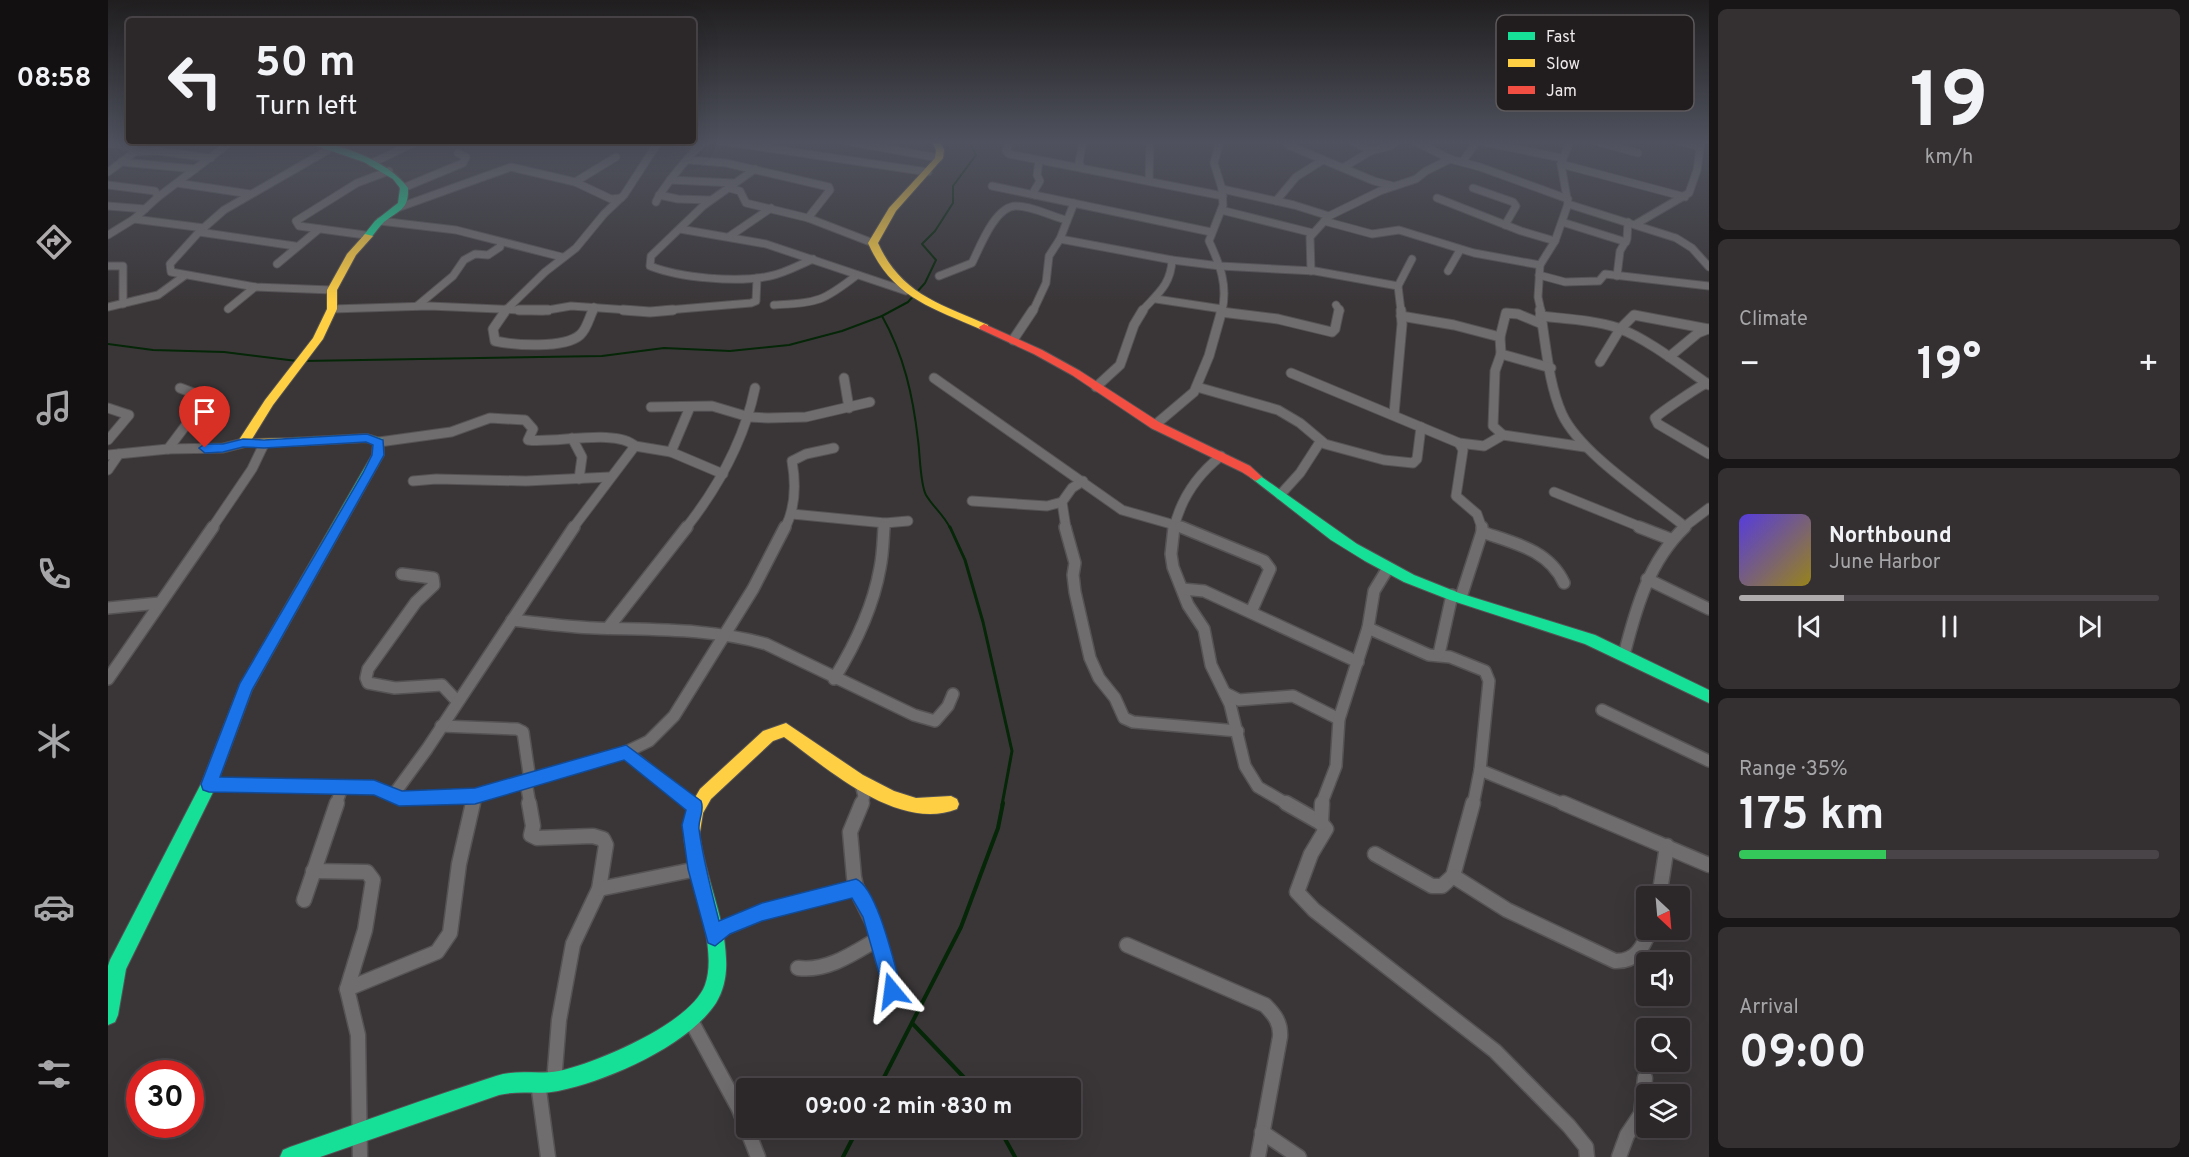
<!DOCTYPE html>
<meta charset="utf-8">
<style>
body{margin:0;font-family:Overpass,sans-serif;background:#343032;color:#f1f3f6;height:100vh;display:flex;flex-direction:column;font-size:22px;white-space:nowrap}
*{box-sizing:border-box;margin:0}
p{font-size:20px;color:#a6a6a8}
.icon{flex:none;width:33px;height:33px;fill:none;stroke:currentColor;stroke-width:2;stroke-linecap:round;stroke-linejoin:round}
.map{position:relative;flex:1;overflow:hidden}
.drawer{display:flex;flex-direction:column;gap:9px;padding:9px;background:#181617;width:480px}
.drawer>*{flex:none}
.hud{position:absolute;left:18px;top:18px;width:570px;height:126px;border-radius:6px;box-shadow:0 6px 24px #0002,0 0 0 2px #484447;background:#2c282a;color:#f1f3f6;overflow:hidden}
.needle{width:39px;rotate:154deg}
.buttons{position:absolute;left:1528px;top:886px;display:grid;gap:12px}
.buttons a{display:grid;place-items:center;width:54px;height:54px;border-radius:6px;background:#2c282a;box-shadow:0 6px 24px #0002,0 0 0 2px #484447;font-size:30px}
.speed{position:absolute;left:18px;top:1060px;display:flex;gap:12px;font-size:30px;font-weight:700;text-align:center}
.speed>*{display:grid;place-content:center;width:78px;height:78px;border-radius:50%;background:#2c282a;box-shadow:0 6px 24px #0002,0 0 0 2px #484447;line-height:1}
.speed .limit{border:9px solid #d22;background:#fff;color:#111}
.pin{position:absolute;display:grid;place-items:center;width:51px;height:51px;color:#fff;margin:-62px -26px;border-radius:50% 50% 50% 0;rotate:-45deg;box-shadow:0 0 6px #0007}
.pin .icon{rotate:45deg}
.me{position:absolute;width:66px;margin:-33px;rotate:344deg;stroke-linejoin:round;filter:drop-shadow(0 0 4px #0008)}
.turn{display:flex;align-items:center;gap:21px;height:126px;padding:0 30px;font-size:27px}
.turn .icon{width:78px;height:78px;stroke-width:2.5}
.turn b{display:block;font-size:42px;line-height:51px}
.big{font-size:45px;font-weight:700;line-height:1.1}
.drawer .card{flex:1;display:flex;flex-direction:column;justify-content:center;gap:9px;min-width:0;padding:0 21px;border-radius:9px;background:#343032}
.drawer .dial{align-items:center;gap:0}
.dial b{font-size:78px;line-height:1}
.song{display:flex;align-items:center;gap:18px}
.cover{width:72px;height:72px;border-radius:9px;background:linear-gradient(135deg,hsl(250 70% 55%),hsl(50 70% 35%))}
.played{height:6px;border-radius:3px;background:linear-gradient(90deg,#afaaac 25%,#484447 25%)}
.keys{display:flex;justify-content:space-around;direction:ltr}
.heat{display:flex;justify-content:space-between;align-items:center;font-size:33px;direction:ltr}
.charge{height:9px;border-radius:4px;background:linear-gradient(90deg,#34c759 35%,#484447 0)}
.trip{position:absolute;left:628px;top:1078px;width:345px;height:60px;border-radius:6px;background:#2c282a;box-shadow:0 6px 24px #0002,0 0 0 2px #484447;font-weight:700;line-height:60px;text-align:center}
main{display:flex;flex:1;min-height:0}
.tab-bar{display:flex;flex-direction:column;width:108px;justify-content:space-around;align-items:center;background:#121011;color:#a6a6a8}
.tab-bar .icon{width:42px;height:42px}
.tab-bar .active{color:#afaaac}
.tab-bar b{font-size:27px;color:#f1f3f6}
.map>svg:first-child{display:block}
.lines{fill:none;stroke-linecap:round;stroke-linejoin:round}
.stream-far2{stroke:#052607;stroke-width:2}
.stream-far1{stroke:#052607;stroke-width:3}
.stream{stroke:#052607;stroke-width:4}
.street-far3-casing{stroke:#565355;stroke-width:9}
.street-far2-casing{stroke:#565355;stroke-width:11}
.street-far1-casing{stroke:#565355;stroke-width:14}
.street-casing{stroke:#565355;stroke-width:17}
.fast-casing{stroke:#565355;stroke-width:2}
.slow-casing{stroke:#565355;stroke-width:2}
.jam-casing{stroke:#565355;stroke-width:2}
.street-far3{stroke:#706d6e;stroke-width:7}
.street-far2{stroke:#706d6e;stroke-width:9}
.street-far1{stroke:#706d6e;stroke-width:11}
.street{stroke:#706d6e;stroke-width:14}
.fast{fill:#16e098;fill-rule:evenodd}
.slow{fill:#ffcf43;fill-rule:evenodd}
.jam{fill:#f24e42;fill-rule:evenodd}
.route{fill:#1a73e8;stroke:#114b97;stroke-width:1.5}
.key{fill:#211d1e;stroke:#5e5a5c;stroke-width:1.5}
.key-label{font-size:16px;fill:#eee8eb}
</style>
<main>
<nav class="tab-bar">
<b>08:58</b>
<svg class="icon active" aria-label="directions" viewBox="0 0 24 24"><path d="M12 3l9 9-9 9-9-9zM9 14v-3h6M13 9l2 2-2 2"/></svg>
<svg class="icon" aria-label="music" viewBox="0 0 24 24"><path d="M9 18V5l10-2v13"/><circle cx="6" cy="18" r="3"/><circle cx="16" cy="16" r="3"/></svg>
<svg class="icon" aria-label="phone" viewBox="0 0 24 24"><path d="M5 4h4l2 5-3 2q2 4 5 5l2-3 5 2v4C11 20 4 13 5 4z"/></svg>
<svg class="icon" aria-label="climate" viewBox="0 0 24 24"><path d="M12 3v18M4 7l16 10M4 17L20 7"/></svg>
<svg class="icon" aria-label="car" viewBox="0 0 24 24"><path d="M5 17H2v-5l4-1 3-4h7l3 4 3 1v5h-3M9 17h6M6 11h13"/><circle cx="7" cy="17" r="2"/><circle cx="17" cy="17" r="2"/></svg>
<svg class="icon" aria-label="filters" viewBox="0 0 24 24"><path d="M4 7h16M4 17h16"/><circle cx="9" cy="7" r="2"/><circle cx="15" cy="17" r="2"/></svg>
</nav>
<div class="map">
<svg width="1601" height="1157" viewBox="0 0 1601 1157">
<rect width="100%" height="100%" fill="#3a3638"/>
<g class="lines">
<g class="stream-far2">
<path d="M774 316C796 355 805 396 810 440 812 453 812 484 818 495 825 507 836 515 842 528"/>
<polyline points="0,344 45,350 116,352 189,361"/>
<polyline points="195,361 494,356 556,348 622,351 681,345 734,331 774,316 800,302 817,283 828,260 814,244 827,231 845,203 845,186 868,155 861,141"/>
</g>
<polyline class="stream-far1" points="842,527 857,560 875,622 904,751 894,805"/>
<g class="stream">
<polyline points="804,1023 867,1089"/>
<polyline points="770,1089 853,927 890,828 895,803"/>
<polyline points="891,1128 907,1157"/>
<polyline points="735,1157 750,1128"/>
</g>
<g class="street-far3-casing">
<g id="street-far3">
<polyline points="612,141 820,172"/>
<polyline points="737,141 831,158"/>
<polyline points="902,141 898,151 901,154 1115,196"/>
<path d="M1112 141 1106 163 1114 189 1115 205 1101 241C1112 265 1120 285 1114 311"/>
<polyline points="1177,141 1180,145 1266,181 1285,186"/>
<polyline points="1244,141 1263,151"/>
<polyline points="1306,141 1342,159 1372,167 1460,199"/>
<polyline points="1370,141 1454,158"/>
<polyline points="1486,141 1530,153"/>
<polyline points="1570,141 1592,147"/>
<polyline points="0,144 10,144 26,149 27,152"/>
<polyline points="220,150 116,210 91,232 62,264 63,272 147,287 224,290"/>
<polyline points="581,160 618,163 721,187 722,190 700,218"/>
<polyline points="1355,161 1369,141"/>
<polyline points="13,162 87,169"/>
<polyline points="264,163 310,141"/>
<polyline points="1453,164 1577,197"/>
<polyline points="973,167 971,162 975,141"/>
<polyline points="1236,167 1263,151 1282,146 1289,141"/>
<path d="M647 169 595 206 543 256 542 266C572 278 630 283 662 276 677 273 691 265 705 259"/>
<polyline points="0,172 27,152 49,151 103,158"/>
<polyline points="562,180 626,183"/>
<polyline points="1041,180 1042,141"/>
<polyline points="467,182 508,157"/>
<polyline points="69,183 142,194"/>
<polyline points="0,185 47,191 50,197"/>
<polyline points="884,186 1103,232"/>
<polyline points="295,188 355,163 358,157 350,153"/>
<polyline points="621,188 632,191 638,203 700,218 765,243"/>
<polyline points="1365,188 1405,202 1408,206 1397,225"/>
<polyline points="1114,189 1186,205 1221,216"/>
<polyline points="551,195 570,199 602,200"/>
<polyline points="927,195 926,191 932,181 929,175 931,161"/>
<polyline points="1329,198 1413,231 1447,241"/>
<polyline points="1168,201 1188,177 1215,160"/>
<path d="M548 202C553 190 589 144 599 141"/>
<polyline points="1460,204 1568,238 1584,248 1601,267"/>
<polyline points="0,206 37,209"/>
<polyline points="292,207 403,167 467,182 503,199 513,198"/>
<polyline points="1113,210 1205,233"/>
<polyline points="26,219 96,228"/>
<polyline points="272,221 348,230 454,257"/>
<polyline points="1216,221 1264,234 1291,230 1366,253 1432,265"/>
<polyline points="1454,222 1518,242"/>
<polyline points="1528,224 1581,193 1589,170 1593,141"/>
<polyline points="572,229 658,244 798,291"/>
<polyline points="91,232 187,246"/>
<polyline points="0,235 26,219 50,197 124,141"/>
<polyline points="257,235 191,226 188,221 249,183 281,171"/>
<polyline points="622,236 663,208"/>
<polyline points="952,239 1064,260 1112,266 1207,271 1290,286"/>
<polyline points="169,264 211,229"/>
<polyline points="0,266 15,266 15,304"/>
<polyline points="1203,271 1202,237 1221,216 1272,191 1308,179 1318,171 1342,159"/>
<polyline points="1340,271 1352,250"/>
<polyline points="1431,275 1457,282 1491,281 1497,274 1601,286"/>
<path d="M831 276 864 263C872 247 887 206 908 206 925 206 942 216 958 220"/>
<polyline points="1509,276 1512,251 1519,239 1520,222"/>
<polyline points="1048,299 1114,309"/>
<path d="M666 305C710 302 713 303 749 275"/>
<polyline points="1228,305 1232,311"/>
<polyline points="309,306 345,276 356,260 367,254 380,255 392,247 393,242"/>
<polyline points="0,307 50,295 76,276"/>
<polyline points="120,309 147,287"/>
<polyline points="224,309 321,306 434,311 463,306 535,311"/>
<polyline points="397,311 437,272 468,248 496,214 516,195 551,141"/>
<polyline points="484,311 486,307"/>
<polyline points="548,311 643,303 648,301 649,278"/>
<polyline points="925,311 938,283 941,256 952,239 966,203"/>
<path d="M1034 311C1049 294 1063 285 1064 260"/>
<polyline points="1293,311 1290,286 1304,259"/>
<polyline points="1433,311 1430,297 1432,265 1447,241 1460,204 1453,164 1462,141"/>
</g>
</g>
<g class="street-far2-casing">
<g id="street-far2">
<path d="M398 310 385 329 387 341C406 345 456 349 472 335 479 329 481 318 485 310"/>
<polyline points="411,310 440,310"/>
<polyline points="515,310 542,312 565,310"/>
<path d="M1432 310C1438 343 1440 383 1454 414 1472 453 1540 497 1575 525"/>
<polyline points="1113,312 1170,319 1224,332 1227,329 1231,310"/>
<polyline points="1293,316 1346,325 1392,337"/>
<path d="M1432 316C1458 319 1486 320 1510 328 1540 339 1575 367 1601 385"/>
<polyline points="905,340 925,310"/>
<polyline points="1393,354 1443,368"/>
<polyline points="1561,357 1590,333 1600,329"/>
<polyline points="1492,362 1512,329 1526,315 1601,329"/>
<polyline points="1183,373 1351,443 1376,446 1395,435 1477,447"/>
<polyline points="736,378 741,408"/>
<polyline points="826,378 1014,510 1077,528"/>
<path d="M1599 383C1593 385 1553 412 1547 418L1550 424 1601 454"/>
<polyline points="988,387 1012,365 1026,325 1035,310"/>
<polyline points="1089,387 1170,410 1192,423 1217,444 1276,460 1305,463 1309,459 1313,427"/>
<polyline points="543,407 604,406 641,417 660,418 698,417 762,402"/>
<polyline points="0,408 21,415 0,440"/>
<polyline points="1286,414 1294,324 1293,310"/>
<polyline points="1047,425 1086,392 1101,356 1114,310"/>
<polyline points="1395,435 1385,426 1387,371 1393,354 1392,337 1398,313 1410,314 1434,324"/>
<polyline points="464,438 474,457 471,479"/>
<path d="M271 442 343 432 382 418 417 420 425 429 420 440C445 444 509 428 527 446"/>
<polyline points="1351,443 1355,450 1348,496 1369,514 1374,528"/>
<polyline points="60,449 96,401 93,396 72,388"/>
<polyline points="563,452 582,407"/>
<polyline points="0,455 60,449 115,448 135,443"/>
<polyline points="0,470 11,454"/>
<polyline points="305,481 328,479 418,481 502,477"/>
<polyline points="1446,492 1535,528"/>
<polyline points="1172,495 1192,473 1212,442"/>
<polyline points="864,501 939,506 954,502"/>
<polyline points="684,514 777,523 800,521"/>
<polyline points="104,528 144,469 156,444"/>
<polyline points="465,528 527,446 563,452 615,474"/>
<path d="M578 528C611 486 636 441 647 388"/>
<path d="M677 528C688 507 688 484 684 461L698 454 726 448"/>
<polyline points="776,528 777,523"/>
<polyline points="958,528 954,502 964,488 975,481"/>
<path d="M1066 528C1073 498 1089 475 1113 456"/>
<polyline points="1575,528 1601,508"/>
</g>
</g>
<g class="street-far1-casing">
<g id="street-far1">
<polyline points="957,527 967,563 965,575 967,592 982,658 991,678 1007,698 1016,718 1025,722 1130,731"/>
<polyline points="1066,527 1063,554 1065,567 1080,605 1096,629 1103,665 1122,704 1137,766 1150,787 1181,805"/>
<polyline points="1073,527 1156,561 1162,569 1143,612"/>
<polyline points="1531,527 1562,539"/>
<path d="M1374 532C1406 543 1441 550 1456 583"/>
<polyline points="294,574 325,578 326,585 308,602 260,669 258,678 260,683 287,688 334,685 349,701"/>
<polyline points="1539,579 1601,609"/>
<polyline points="1074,589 1096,591 1250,662"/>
<polyline points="1353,597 1374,532 1374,527"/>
<polyline points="0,608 51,603"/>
<path d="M404 620C432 623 459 627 487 628 545 630 602 628 658 644L806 715 827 721 840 706 845 694"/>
<polyline points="500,628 579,527"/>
<polyline points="1260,628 1321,655 1342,657 1377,671 1381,681 1372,770 1365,805"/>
<polyline points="1331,654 1344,595"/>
<path d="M1516 655C1528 608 1541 561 1577 527"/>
<polyline points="0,679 105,527"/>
<path d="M726 679C747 645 765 608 772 568 775 554 775 540 776 527"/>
<polyline points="1117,693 1131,700 1185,696 1231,719"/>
<polyline points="1494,710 1601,761"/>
<polyline points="333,726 409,729 415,732 422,780"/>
<polyline points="518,752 584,805"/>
<polyline points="1372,770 1458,805"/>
<polyline points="418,782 422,805"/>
<polyline points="101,784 266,787 291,798 367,796 518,752 541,741 566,716 645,589 677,527"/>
<polyline points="286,794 319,749 466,527"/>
<polyline points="228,805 234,787"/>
<polyline points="365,805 367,796"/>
<polyline points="753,805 756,796 753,784"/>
<polyline points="1213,805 1228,766 1231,719 1260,628 1266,591 1280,568"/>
</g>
</g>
<g class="street-casing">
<g id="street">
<polyline points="421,803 425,826 423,835 429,838 485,836 495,839 498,845 491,889 465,944 451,1020 446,1082"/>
<polyline points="582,803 587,807"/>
<polyline points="754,803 742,832 746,877 749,891 766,925 784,991"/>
<polyline points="1178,803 1213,823 1218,829 1203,854 1189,892 1206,910 1387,1051 1461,1126 1478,1147 1479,1157"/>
<polyline points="1455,803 1601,865"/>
<polyline points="1213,823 1214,803"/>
<polyline points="1267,854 1324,886 1334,886 1345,876 1365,803"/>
<polyline points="205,871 259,872 265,880 257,930 239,989 250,1035 252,1157"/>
<path d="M1345 876 1399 910 1507 961C1528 962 1535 947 1542 930"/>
<polyline points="491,889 589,869"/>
<polyline points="1551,897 1559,846"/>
<polyline points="196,900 229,803"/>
<polyline points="607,937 609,931 654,912 749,888"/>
<path d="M1019 945 1157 1005C1167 1015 1173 1023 1172 1037L1150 1157"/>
<path d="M690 968C719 972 746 953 770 939"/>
<polyline points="239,989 329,952 342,933 351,864 365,803"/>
<polyline points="581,1017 631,1109 650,1157"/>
<polyline points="430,1083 440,1157"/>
<polyline points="1154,1132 1191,1157"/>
<polyline points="1511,1157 1519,1135 1533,1114 1537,1078"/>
</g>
</g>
<g class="fast-casing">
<g id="fast">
<path d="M194 141C227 141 280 160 300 188 301 210 291 210 276 222 271 227 267 232 263 238H257L255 236 267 221 290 203 292 188 285 179 256 162Z"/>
<polygon points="259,434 275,439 276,455 144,690 109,784 18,969 10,1015 7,1022 0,1025 0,966 2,960 94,782 132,684 264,455 265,444 258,442 184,446 178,442 184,438"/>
<polygon points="1148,473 1249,544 1306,575 1351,593 1487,635 1601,690 1601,703 1477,644 1342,600 1296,582 1257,561 1223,540 1142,477"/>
<path d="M584 830 590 832 592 838C598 879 617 918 618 959 619 974 616 990 608 1003 580 1046 499 1081 450 1091 431 1095 411 1090 391 1095L212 1157H172L175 1150 182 1147C251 1123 319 1098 388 1076 409 1069 430 1075 451 1071 489 1063 583 1023 597 985 611 947 581 878 576 838L578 832Z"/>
</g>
</g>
<g class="slow-casing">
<g id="slow">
<path d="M824 141H832L836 150 835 158 788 211 770 243C793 294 832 304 880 325V329H872C822 307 784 297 760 243L781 208 827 158 828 150Z"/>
<polygon points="257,234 265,236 248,255 229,290 229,309 215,339 165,405 144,439 184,438 190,442 184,446 131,446 129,443 157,400 205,338 219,309 219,290 239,254"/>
<path d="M678 723 755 775 786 791 808 798 843 796 849 799 851 804 849 809C790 832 720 769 676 737L665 741 603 799 595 813 590 844 584 846 578 844 576 838 578 813 592 789 655 731Z"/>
</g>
</g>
<g class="jam-casing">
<polygon id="jam" points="876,324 934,350 972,371 1051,422 1142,466 1154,477 1148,481 1134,472 1043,428 964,375 926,354 872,329 871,327"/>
</g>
<use href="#street-far3" class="street-far3"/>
<use href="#street-far2" class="street-far2"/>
<use href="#street-far1" class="street-far1"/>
<use href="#street" class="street"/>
<use href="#fast" class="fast"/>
<use href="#slow" class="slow"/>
<use href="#jam" class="jam"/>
</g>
<linearGradient id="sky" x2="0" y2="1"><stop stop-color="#201e1f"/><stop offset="0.47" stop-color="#4f525e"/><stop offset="1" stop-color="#4f525e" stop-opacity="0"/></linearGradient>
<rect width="1601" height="303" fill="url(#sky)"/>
<path class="route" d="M259 434 275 440 276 455 144 690 112 777 266 780 294 791 367 788 518 745 593 801C597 811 590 819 591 829 595 860 603 890 611 921L654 903 748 879C770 888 787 968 794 991L791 998 784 1001 778 998 755 917 744 898 654 921 622 934 607 946 600 943 580 869 574 825 578 810 516 760 367 804 291 806 266 795 101 792 95 790 93 784 132 683 255 473 264 455 265 445 258 442 156 448 135 447 115 452 97 453 91 448 97 444H115L135 439 156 440Z"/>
<rect x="1388" y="15" width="198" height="96" rx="9" class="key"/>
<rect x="1400" y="32" width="27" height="8" fill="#16e098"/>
<rect x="1400" y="59" width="27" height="8" fill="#ffcf43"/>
<rect x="1400" y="86" width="27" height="8" fill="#f24e42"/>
<g class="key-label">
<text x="1438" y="42">Fast</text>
<text x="1438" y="69">Slow</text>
<text x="1438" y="96">Jam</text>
</g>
</svg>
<div class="buttons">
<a><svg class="needle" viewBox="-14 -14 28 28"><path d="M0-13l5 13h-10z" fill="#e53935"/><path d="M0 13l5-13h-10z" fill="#a6a6a8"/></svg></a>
<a><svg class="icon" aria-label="sound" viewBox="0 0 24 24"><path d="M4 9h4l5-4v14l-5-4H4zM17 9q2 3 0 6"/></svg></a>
<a><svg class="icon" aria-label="search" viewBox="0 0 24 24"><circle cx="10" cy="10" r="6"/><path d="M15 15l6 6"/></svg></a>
<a><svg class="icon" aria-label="layers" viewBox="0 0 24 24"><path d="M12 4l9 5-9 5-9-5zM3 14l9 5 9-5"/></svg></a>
</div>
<div class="speed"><div class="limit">30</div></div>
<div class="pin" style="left:97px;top:448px;background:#d93025"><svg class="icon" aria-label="arrive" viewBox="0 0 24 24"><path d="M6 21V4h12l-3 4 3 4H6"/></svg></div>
<svg class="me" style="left:784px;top:991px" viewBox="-20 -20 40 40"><path d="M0-17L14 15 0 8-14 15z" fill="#1a73e8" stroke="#fff" stroke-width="4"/></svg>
<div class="trip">09:00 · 2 min · 830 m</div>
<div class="hud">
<div class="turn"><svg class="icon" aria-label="left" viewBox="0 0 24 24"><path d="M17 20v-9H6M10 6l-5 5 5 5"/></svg><div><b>50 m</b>Turn left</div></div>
</div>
</div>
<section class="drawer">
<div class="card dial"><b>19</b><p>km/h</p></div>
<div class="card"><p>Climate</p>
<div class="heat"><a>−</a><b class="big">19°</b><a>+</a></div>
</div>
<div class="card">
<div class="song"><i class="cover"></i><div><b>Northbound</b><p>June Harbor</p></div></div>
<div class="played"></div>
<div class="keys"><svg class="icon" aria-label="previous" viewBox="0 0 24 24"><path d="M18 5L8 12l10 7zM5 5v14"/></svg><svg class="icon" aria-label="pause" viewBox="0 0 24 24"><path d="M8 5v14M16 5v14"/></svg><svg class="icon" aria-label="next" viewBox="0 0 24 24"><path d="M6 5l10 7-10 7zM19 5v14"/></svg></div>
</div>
<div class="card"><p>Range · 35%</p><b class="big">175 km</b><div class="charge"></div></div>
<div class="card"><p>Arrival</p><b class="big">09:00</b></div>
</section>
</main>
